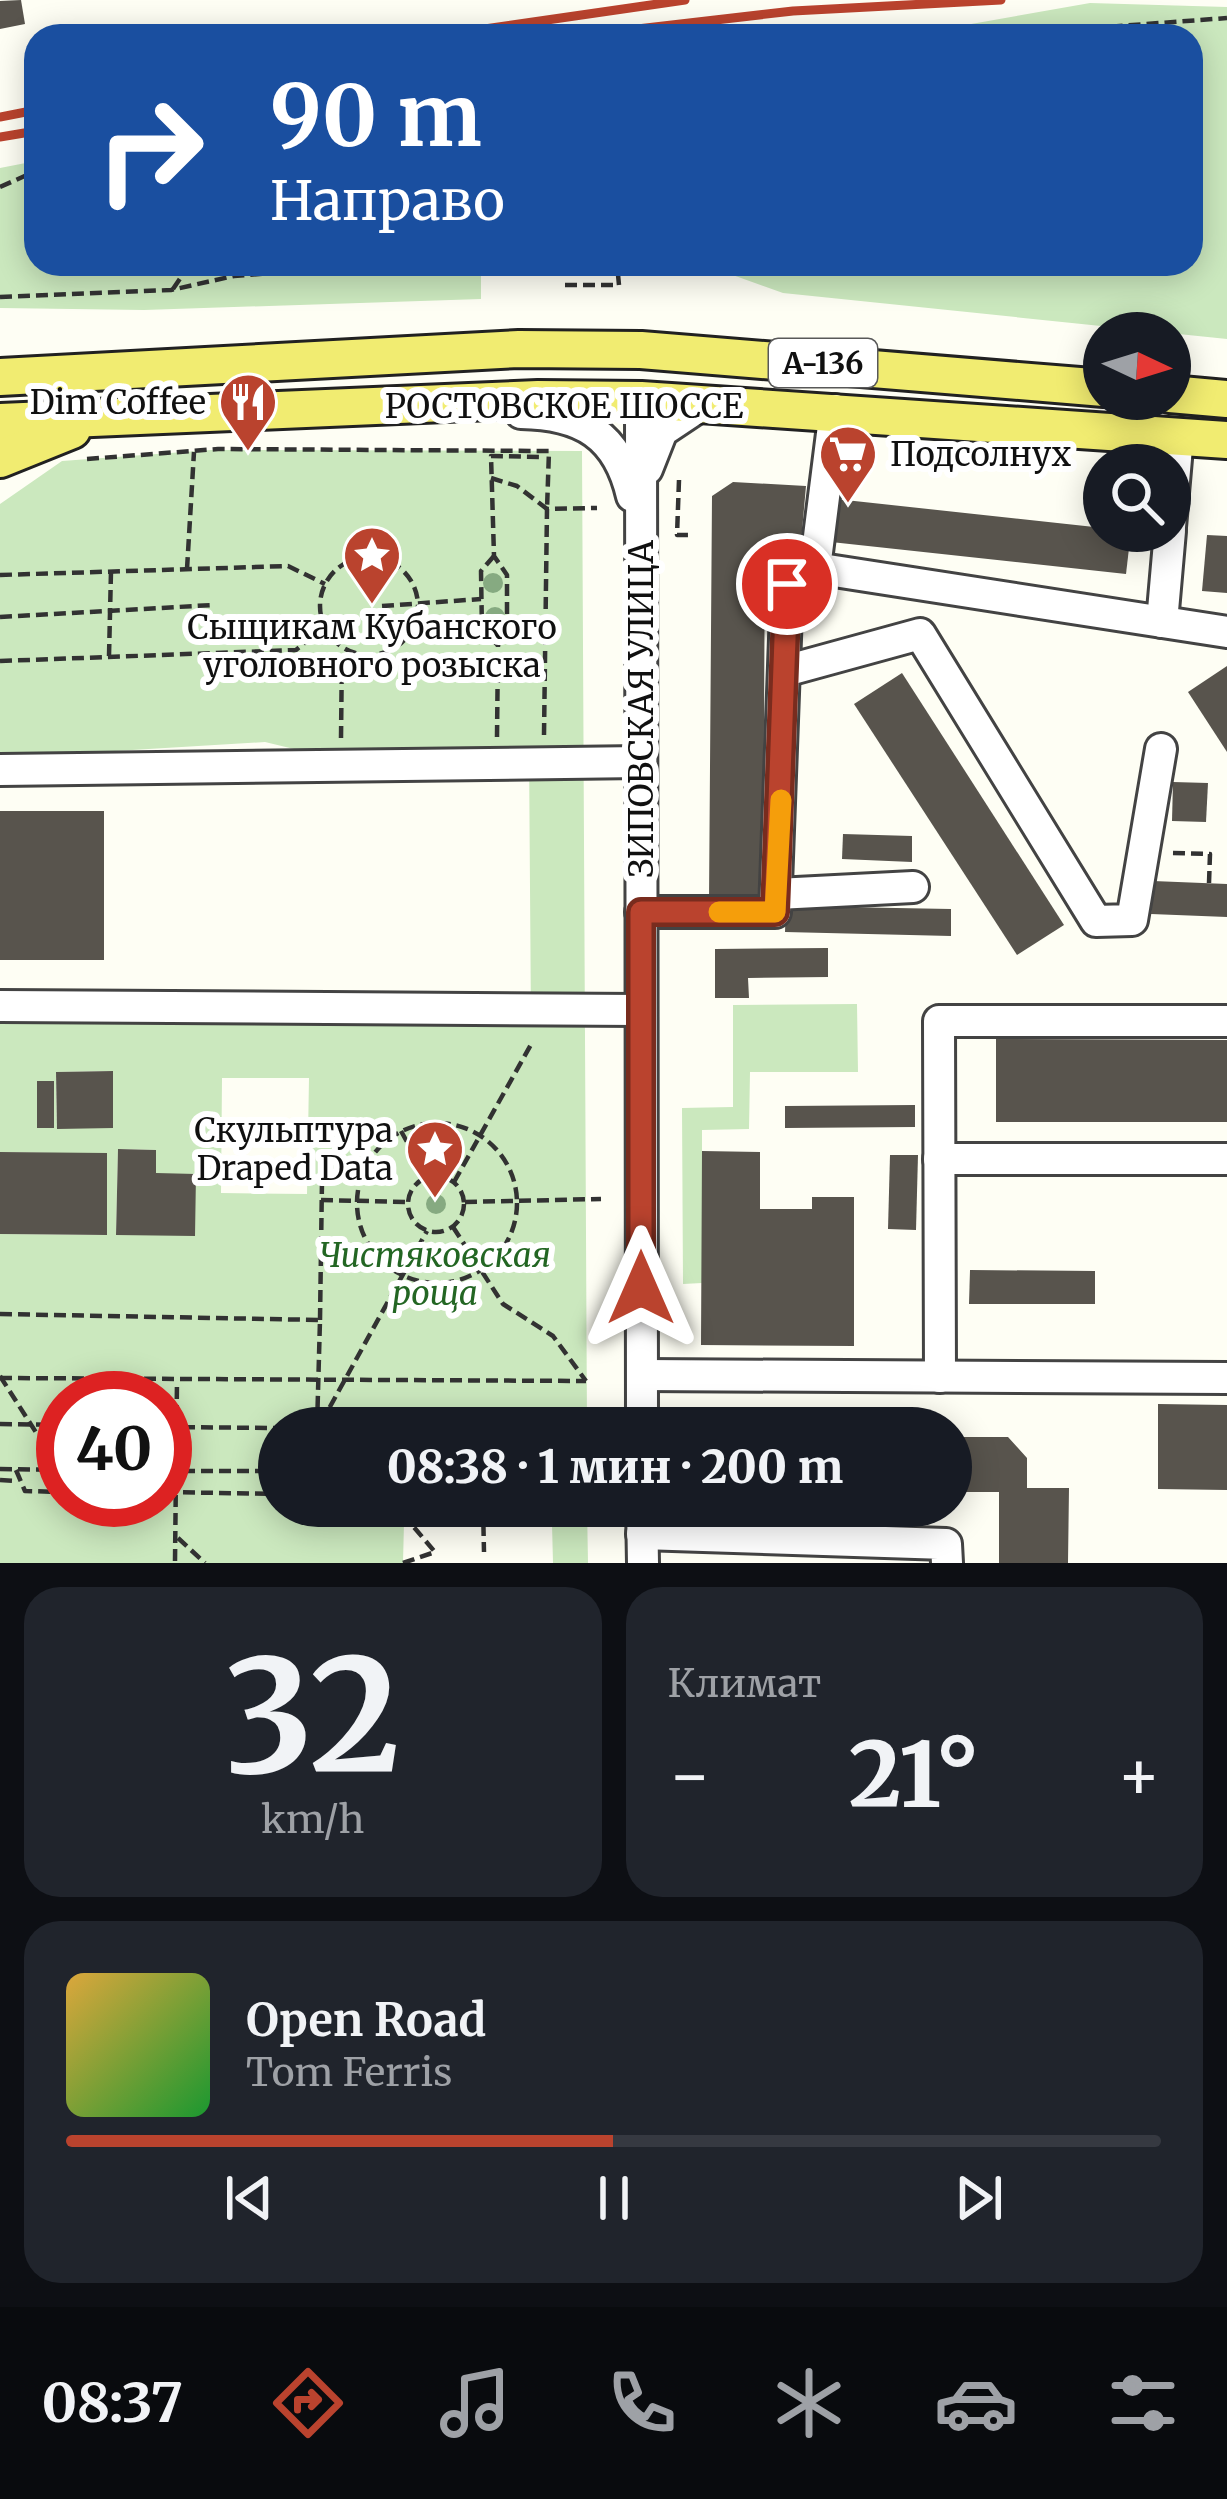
<!DOCTYPE html>
<html lang="ru">
<meta charset="utf-8">
<style>
body{margin:0;font-family:Merriweather,serif;background:#20242c;color:#f1f3f6;height:100vh;display:flex;flex-direction:column;font-size:45px;white-space:nowrap}
*{box-sizing:border-box;margin:0}
p{font-size:39px;color:#9ea1a6}
.icon{flex:none;width:66px;height:66px;fill:none;stroke:currentColor;stroke-width:2;stroke-linecap:round;stroke-linejoin:round}
.map{position:relative;height:1563px;overflow:hidden}
.sheet{display:flex;flex-direction:column;gap:24px;padding:24px;background:#0d0f14;flex:1}
.sheet>*{flex:none}
.guide{position:absolute;left:24px;top:24px;width:1179px;height:252px;border-radius:36px;box-shadow:0 6px 30px #0003;background:#1a4fa0;color:#fff;overflow:hidden}
.needle{width:78px;rotate:94deg}
.fabs{position:absolute;left:1083px;top:312px;display:grid;gap:24px}
.fabs a{display:grid;place-items:center;width:108px;height:108px;border-radius:50%;background:#171b24;box-shadow:0 6px 30px #0003;font-size:60px}
.speed{position:absolute;left:36px;top:1371px;display:flex;gap:24px;font-size:60px;font-weight:700;text-align:center}
.speed>*{display:grid;place-content:center;width:156px;height:156px;border-radius:50%;background:#171b24;box-shadow:0 6px 30px #0003;line-height:1}
.speed .limit{border:18px solid #d22;background:#fff;color:#111}
.pin{position:absolute;display:grid;place-items:center;width:102px;height:102px;color:#fff;margin:-51px;border:6px solid #fff;border-radius:50%;box-shadow:0 3px 12px #0007}
.me{position:absolute;width:132px;margin:-66px;rotate:0deg;stroke-linejoin:round;filter:drop-shadow(0 0 9px #0008)}
.turn{display:flex;align-items:center;gap:42px;height:252px;padding:0 48px;font-size:54px}
.turn .icon{width:156px;height:156px;stroke-width:2.5}
.turn b{display:block;font-size:84px;line-height:102px}
.big{font-size:90px;font-weight:800;line-height:1.1}
.sheet .widget{flex:1;display:flex;flex-direction:column;justify-content:center;gap:18px;min-width:0;padding:0 42px;border-radius:36px;background:#20242c}
.sheet .dial{align-items:center;gap:0}
.dial b{font-size:156px;line-height:1}
.song{display:flex;align-items:center;gap:36px}
.cover{width:144px;height:144px;border-radius:18px;background:linear-gradient(135deg,hsl(40 70% 55%),hsl(130 70% 35%))}
.played{height:12px;border-radius:6px;background:linear-gradient(90deg,#ba432e 50%,#363941 50%)}
.keys{display:flex;justify-content:space-around;direction:ltr}
.heat{display:flex;justify-content:space-between;align-items:center;font-size:66px;direction:ltr}
.sheet .tiles{flex:1;display:grid;gap:24px;grid-template-columns:1fr 1fr}
.widget:last-child{grid-column:span 2}
.trip{position:absolute;left:258px;top:1407px;width:714px;height:120px;border-radius:60px;background:#171b24;box-shadow:0 6px 30px #0003;font-weight:800;line-height:120px;text-align:center}
.tabs{display:flex;height:192px;justify-content:space-around;align-items:center;background:#090b0e;color:#9ea1a6}
.tabs .icon{width:84px;height:84px}
.tabs .on{color:#ba432e}
.tabs b{font-size:54px;color:#f1f3f6}
.map>svg:first-child{display:block}
.green{fill:#cbe8be;fill-rule:evenodd}
.building{fill:#58544d}
.lines{fill:none;stroke-linecap:round;stroke-linejoin:round}
.minor-casing{stroke:#434343;stroke-width:36}
.major-casing{stroke:#212121;stroke-width:42}
.path{stroke:#323232;stroke-width:4.5;stroke-dasharray:12 6;stroke-linecap:butt}
.minor{stroke:#fff;stroke-width:30}
.major{stroke:#f1ec71;stroke-width:36}
.rail{stroke:#ba432e;stroke-width:9}
.tree{fill:#86aa81}
.route-casing{stroke:#792c1e;stroke-width:30}
.route{stroke:#ba432e;stroke-width:21}
.slow{stroke:#f59e0b;stroke-width:21}
.labels{text-anchor:middle;dominant-baseline:central;stroke-width:12;stroke-linejoin:round;paint-order:stroke}
.shield{fill:#fff;stroke:#585858;stroke-width:3}
.shield-label{font-size:30px;font-weight:bold;fill:#101010}
.poi-label{font-size:33px;fill:#101010;stroke:#fff;text-anchor:end}
.street-label{font-size:33px;fill:#101010;stroke:#fff}
.park-label{font-size:33px;font-style:italic;fill:#236623;stroke:#fff}
</style>
<div class="map">
<svg width="1227" height="1563" viewBox="0 0 1227 1563">
<rect width="100%" height="100%" fill="#fefef4"/>
<g class="green">
<polygon points="1090,3 1227,7 1227,339 783,293 702,264 1191,264 1191,36 903,36"/>
<polygon points="36,161 36,264 481,264 481,299 144,310 0,308 0,168"/>
<path d="M211 450 582 451 587 1428H279V1506H587L588 1563H553L552 1524 404 1523 403 1563H0V1234L107 1235V1154L0 1152V1020L531 1022 529 752 294 749 265 742 0 758V504L62 461ZM112 1071 113 1128H57L56 1072ZM222 1078H309L307 1194 221 1193ZM118 1149 156 1150V1173L116 1234ZM63 1398H165V1500H63Z"/>
<polygon points="857,1004 858,1072 750,1072 749,1129 702,1130 702,1283 683,1284 682,1108 733,1107 733,1005"/>
</g>
<g class="building">
<polygon points="21,0 25,24 0,29 0,1"/>
<polygon points="733,482 806,486 801,542 765,540 763,902 709,902 712,496"/>
<polygon points="836,499 1131,531 1126,574 831,542"/>
<polygon points="1207,535 1227,536 1227,593 1202,591"/>
<polygon points="1227,666 1227,752 1188,692"/>
<polygon points="902,673 1064,925 1017,955 854,704"/>
<polygon points="1173,782 1208,783 1206,822 1172,821"/>
<rect x="0" y="811" width="104" height="149"/>
<polygon points="843,834 912,836 912,862 842,859"/>
<polygon points="1153,881 1227,884 1227,917 1151,914"/>
<polygon points="786,906 951,909 951,936 785,932"/>
<polygon points="828,948 828,977 748,978 749,998 715,998 715,949"/>
<polygon points="996,1039 1227,1040 1227,1122 996,1122"/>
<polygon points="113,1071 113,1128 57,1129 56,1072"/>
<rect x="37" y="1081" width="17" height="47"/>
<polygon points="915,1105 915,1127 785,1128 785,1106"/>
<polygon points="118,1149 156,1150 156,1173 196,1174 195,1236 116,1235"/>
<polygon points="702,1151 760,1152 760,1209 812,1209 812,1197 854,1197 854,1346 701,1345"/>
<polygon points="0,1152 107,1153 107,1235 0,1234"/>
<polygon points="890,1155 918,1155 916,1230 888,1229"/>
<polygon points="970,1270 1095,1271 1095,1304 969,1304"/>
<polygon points="1158,1404 1227,1405 1227,1490 1158,1489"/>
<polygon points="951,1437 1008,1437 1027,1458 1027,1488 1069,1488 1068,1563 999,1563 999,1492 951,1492"/>
</g>
<g class="lines">
<g class="minor-casing">
<g id="minor">
<polyline points="641,400 642,1428"/>
<path d="M521 413C582 414 618 435 632 496"/>
<polyline points="647,469 662,431 704,403"/>
<polyline points="1170,527 1178,436"/>
<polyline points="815,568 1227,632"/>
<polyline points="1162,622 1170,531"/>
<polyline points="785,671 920,634 1096,921 1132,920 1161,749"/>
<polyline points="0,770 641,762"/>
<polyline points="777,894 913,887"/>
<polyline points="641,912 775,912 787,584 815,568 835,410"/>
<polyline points="0,1006 641,1010"/>
<polyline points="939,1159 1227,1159"/>
<polyline points="642,1375 1227,1378"/>
<polyline points="940,1377 939,1021 1227,1021"/>
<polyline points="642,1506 643,1563"/>
<polyline points="642,1534 946,1544 947,1563"/>
</g>
</g>
<g class="major-casing">
<g id="major">
<polyline points="0,377 519,349 641,350 1104,388"/>
<polyline points="1170,394 1227,399"/>
<polyline points="0,422 538,399 641,400 1227,440"/>
<polyline points="0,459 72,430"/>
</g>
</g>
<g class="path">
<polyline points="985,36 1227,18"/>
<polyline points="0,187 36,171"/>
<polyline points="565,285 619,285 617,264"/>
<polyline points="173,289 190,264"/>
<polyline points="0,297 171,290 234,276 308,270"/>
<polyline points="87,459 218,449 549,451 547,509"/>
<polyline points="491,478 517,486 547,509"/>
<polyline points="679,480 677,535 688,535"/>
<polyline points="494,556 481,571 482,632 498,645"/>
<circle cx="369" cy="606" r="49"/>
<polyline points="187,569 194,452"/>
<polyline points="0,575 288,566 325,584"/>
<polyline points="382,606 481,599"/>
<polyline points="0,617 213,605"/>
<polyline points="109,656 111,571"/>
<polyline points="0,661 296,650 324,627"/>
<polyline points="544,735 547,509 597,508"/>
<polyline points="497,737 498,645 507,633 507,575 494,556 491,456 540,457"/>
<polyline points="341,738 342,648"/>
<polyline points="1173,853 1210,854 1209,883"/>
<circle cx="437" cy="1203" r="80"/>
<polyline points="401,1131 427,1178"/>
<circle cx="436" cy="1204" r="28"/>
<polyline points="454,1182 533,1041"/>
<polyline points="321,1200 408,1202"/>
<polyline points="465,1202 601,1199"/>
<polyline points="453,1227 503,1304 553,1336 586,1381"/>
<polyline points="0,1314 320,1320 317,1428"/>
<polyline points="320,1320 322,1180"/>
<polyline points="0,1376 60,1470"/>
<polyline points="0,1378 586,1381"/>
<polyline points="321,1423 427,1231"/>
<polyline points="0,1424 63,1425"/>
<polyline points="165,1427 279,1428"/>
<polyline points="0,1469 63,1470"/>
<polyline points="16,1470 25,1491 63,1492"/>
<polyline points="165,1471 279,1471"/>
<polyline points="0,1480 18,1481"/>
<polyline points="165,1492 279,1494"/>
<polyline points="483,1506 484,1552"/>
<polyline points="178,1538 205,1563"/>
<polyline points="175,1561 177,1381"/>
<polyline points="403,1563 435,1552 407,1519 407,1506"/>
</g>
<use href="#minor" class="minor"/>
<use href="#major" class="major"/>
<g class="rail">
<polyline points="436,36 685,0"/>
<polyline points="577,36 793,11 1001,0"/>
<polyline points="0,117 36,110"/>
<polyline points="0,137 36,131"/>
</g>
</g>
<g class="tree">
<circle cx="493" cy="583" r="10"/>
<circle cx="495" cy="617" r="10"/>
<circle cx="436" cy="1204" r="10"/>
</g>
<g class="lines">
<g class="route-casing">
<polyline id="route" points="641,1288 641,912 775,912 787,584"/>
</g>
<use href="#route" class="route"/>
<polyline class="slow" points="719,912 775,912 781,800"/>
</g>
<defs>
<g id="restaurant-pin" transform="scale(3)"><path d="M0 17L-7.5 6A9.5 9.5 0 1 1 7.5 6Z" fill="#ba432e" stroke="#fff"/><path d="M-5-6h1v4h1v-4h1v4h1v-4h1v5L-1.5 .5V6h-2V.5L-5-1ZM5-6V6H3V1.5H1.5Q1.5-4 5-6Z" fill="#fff"/></g>
<g id="supermarket-pin" transform="scale(3)"><path d="M0 17L-7.5 6A9.5 9.5 0 1 1 7.5 6Z" fill="#ba432e" stroke="#fff"/><path d="M-6-5.5h2.5l.6 2H6L4.5 2H-2.5L-4.4-4H-6ZM-1.5 3.2a1.3 1.3 0 1 0 .1 0ZM3 3.2a1.3 1.3 0 1 0 .1 0Z" fill="#fff"/></g>
<g id="sight-pin" transform="scale(3)"><path d="M0 17L-7.5 6A9.5 9.5 0 1 1 7.5 6Z" fill="#ba432e" stroke="#fff"/><path d="M0-6L1.8-2.2L6-1.7L2.9 1.2L3.7 5.4L0 3.3L-3.7 5.4L-2.9 1.2L-6-1.7L-1.8-2.2Z" fill="#fff"/></g>
</defs>
<g fill-rule="evenodd">
<use href="#restaurant-pin" x="248" y="402"/>
<use href="#supermarket-pin" x="848" y="454"/>
<use href="#sight-pin" x="372" y="555"/>
<use href="#sight-pin" x="435" y="1149"/>
</g>
<g class="labels">
<rect class="shield" x="769" y="339" width="108" height="48" rx="9"/>
<g class="shield-label">
<text x="823" y="363">А-136</text>
</g>
<g class="poi-label">
<text x="206" y="402">Dim Coffee</text>
<text x="890" y="454" text-anchor="start">Подсолнух</text>
<text x="372" y="627" text-anchor="middle">Сыщикам Кубанского<tspan x="372" dy="38">уголовного розыска</tspan></text>
<text x="393" y="1130">Скульптура<tspan x="393" dy="38">Draped Data</tspan></text>
</g>
<g class="street-label">
<text x="564" y="406">РОСТОВСКОЕ ШОССЕ</text>
<text transform="translate(641 709) rotate(-90)">ЗИПОВСКАЯ УЛИЦА</text>
</g>
<g class="park-label">
<text x="435" y="1255">Чистяковская<tspan x="435" dy="38">роща</tspan></text>
</g>
</g>
</svg>
<div class="fabs">
<a><svg class="needle" viewBox="-14 -14 28 28"><path d="M0-13l5 13h-10z" fill="#e53935"/><path d="M0 13l5-13h-10z" fill="#9ea1a6"/></svg></a>
<a><svg class="icon" aria-label="search" viewBox="0 0 24 24"><circle cx="10" cy="10" r="6"/><path d="M15 15l6 6"/></svg></a>
</div>
<div class="speed"><div class="limit">40</div></div>
<div class="pin" style="left:787px;top:584px;background:#d93025"><svg class="icon" aria-label="arrive" viewBox="0 0 24 24"><path d="M6 21V4h12l-3 4 3 4H6"/></svg></div>
<svg class="me" style="left:641px;top:1288px" viewBox="-20 -20 40 40"><path d="M0-17L14 15 0 8-14 15z" fill="#ba432e" stroke="#fff" stroke-width="4"/></svg>
<div class="trip">08:38 · 1 мин · 200 m</div>
<div class="guide">
<div class="turn"><svg class="icon" aria-label="right" viewBox="0 0 24 24"><path d="M7 20v-9h11M14 6l5 5-5 5"/></svg><div><b>90 m</b>Направо</div></div>
</div>
</div>
<section class="sheet">
<div class="tiles">
<div class="widget dial"><b>32</b><p>km/h</p></div>
<div class="widget"><p>Климат</p>
<div class="heat"><a>−</a><b class="big">21°</b><a>+</a></div>
</div>
<div class="widget">
<div class="song"><i class="cover"></i><div><b>Open Road</b><p>Tom Ferris</p></div></div>
<div class="played"></div>
<div class="keys"><svg class="icon" aria-label="previous" viewBox="0 0 24 24"><path d="M18 5L8 12l10 7zM5 5v14"/></svg><svg class="icon" aria-label="pause" viewBox="0 0 24 24"><path d="M8 5v14M16 5v14"/></svg><svg class="icon" aria-label="next" viewBox="0 0 24 24"><path d="M6 5l10 7-10 7zM19 5v14"/></svg></div>
</div>
</div>
</section>
<nav class="tabs">
<b>08:37</b>
<svg class="icon on" aria-label="directions" viewBox="0 0 24 24"><path d="M12 3l9 9-9 9-9-9zM9 14v-3h6M13 9l2 2-2 2"/></svg>
<svg class="icon" aria-label="music" viewBox="0 0 24 24"><path d="M9 18V5l10-2v13"/><circle cx="6" cy="18" r="3"/><circle cx="16" cy="16" r="3"/></svg>
<svg class="icon" aria-label="phone" viewBox="0 0 24 24"><path d="M5 4h4l2 5-3 2q2 4 5 5l2-3 5 2v4C11 20 4 13 5 4z"/></svg>
<svg class="icon" aria-label="climate" viewBox="0 0 24 24"><path d="M12 3v18M4 7l16 10M4 17L20 7"/></svg>
<svg class="icon" aria-label="car" viewBox="0 0 24 24"><path d="M5 17H2v-5l4-1 3-4h7l3 4 3 1v5h-3M9 17h6M6 11h13"/><circle cx="7" cy="17" r="2"/><circle cx="17" cy="17" r="2"/></svg>
<svg class="icon" aria-label="filters" viewBox="0 0 24 24"><path d="M4 7h16M4 17h16"/><circle cx="9" cy="7" r="2"/><circle cx="15" cy="17" r="2"/></svg>
</nav>
